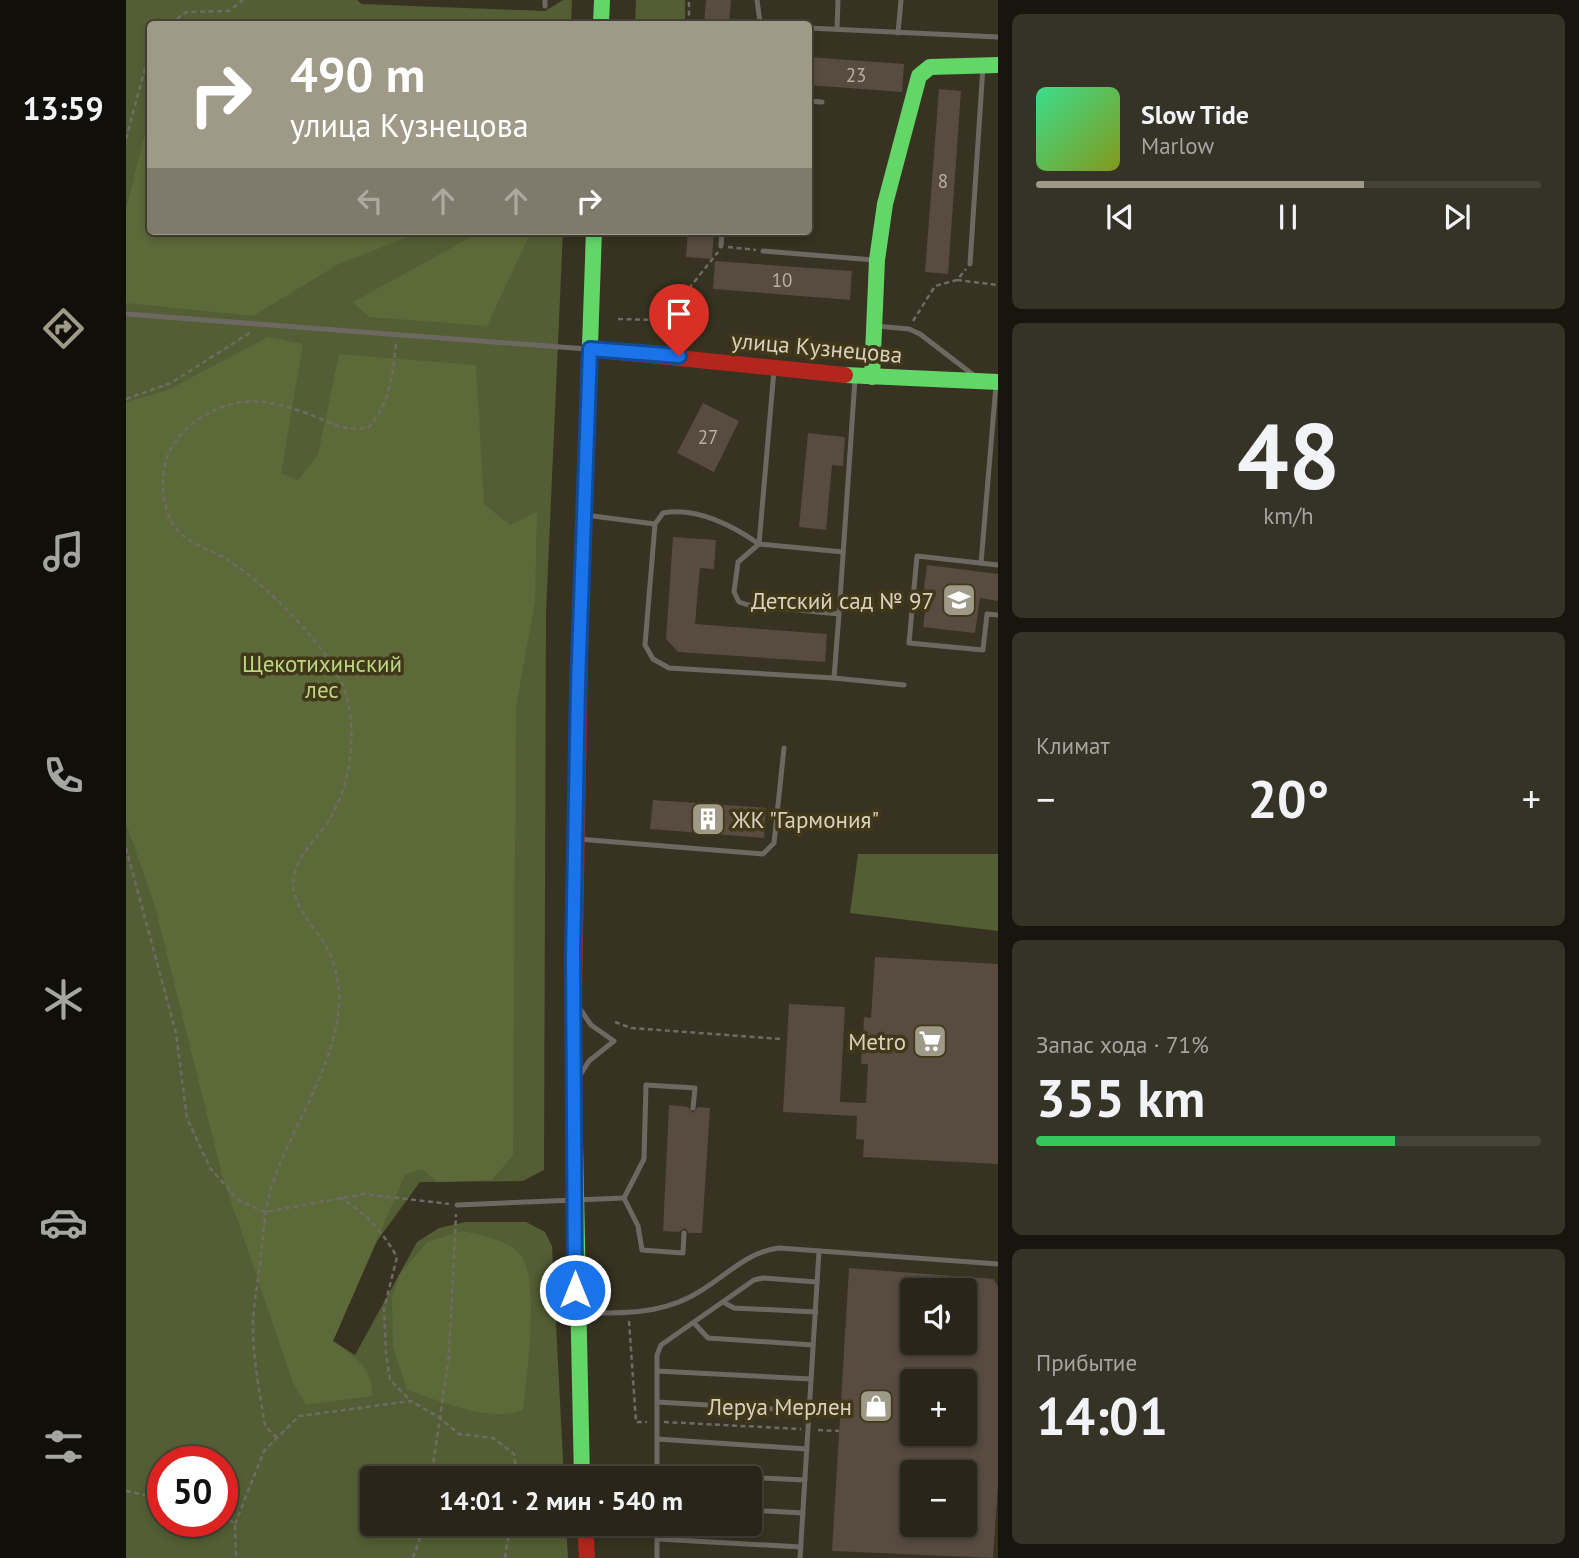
<!DOCTYPE html>
<html lang="ru">
<meta charset="utf-8">
<style>
body{margin:0;font-family:"PT Sans",sans-serif;background:#353226;color:#f1f3f6;height:100vh;display:flex;flex-direction:column;font-size:26px;white-space:nowrap}
*{box-sizing:border-box;margin:0}
p{font-size:23px;color:#a5a5a2}
.icon{flex:none;width:38px;height:38px;fill:none;stroke:currentColor;stroke-width:2;stroke-linecap:round;stroke-linejoin:round}
.map{position:relative;flex:1;overflow:hidden}
.side{display:flex;flex-direction:column;gap:14px;padding:14px;background:#17150e;width:581px}
.side>*{flex:none}
.banner{position:absolute;left:21px;top:21px;width:665px;height:214px;border-radius:7px;box-shadow:0 4px 10px #0003,0 0 0 2px #454338;background:#9f9a88;color:#fff;overflow:hidden}
.fabs{position:absolute;left:774px;top:1278px;display:grid;gap:14px}
.fabs a{display:grid;place-items:center;width:77px;height:77px;border-radius:7px;background:#292619;box-shadow:0 4px 10px #0003,0 0 0 2px #454338;font-size:35px}
.speed{position:absolute;left:21px;top:1446px;display:flex;gap:14px;font-size:35px;font-weight:700;text-align:center}
.speed>*{display:grid;place-content:center;width:91px;height:91px;border-radius:50%;background:#292619;box-shadow:0 4px 10px #0003,0 0 0 2px #454338;line-height:1}
.speed .limit{border:10px solid #d22;background:#fff;color:#111}
.pin{position:absolute;display:grid;place-items:center;width:60px;height:60px;color:#fff;margin:-72px -30px;border-radius:50% 50% 50% 0;rotate:-45deg;box-shadow:0 0 7px #0007}
.pin .icon{rotate:45deg}
.me{position:absolute;width:77px;margin:-38px;rotate:0deg;stroke-linejoin:round;filter:drop-shadow(0 0 5px #0008)}
.turn{display:flex;align-items:center;gap:24px;height:147px;padding:0 28px;font-size:32px}
.turn .icon{width:91px;height:91px;stroke-width:2.5}
.turn b{display:block;font-size:49px;line-height:60px}
.lanes{display:flex;align-items:center;height:66px;padding:0 28px;background:#0003;justify-content:center;gap:35px;direction:ltr}
.lanes .off{opacity:.35}
.big{font-size:52px;font-weight:600;line-height:1.1}
.side .card{flex:1;display:flex;flex-direction:column;justify-content:center;gap:10px;min-width:0;padding:0 24px;border-radius:10px;background:#353226}
.side .dial{align-items:center;gap:0}
.dial b{font-size:91px;line-height:1}
.song{display:flex;align-items:center;gap:21px}
.cover{width:84px;height:84px;border-radius:10px;background:linear-gradient(135deg,hsl(150 70% 55%),hsl(70 70% 35%))}
.played{height:7px;border-radius:4px;background:linear-gradient(90deg,#9f9a88 65%,#454338 65%)}
.keys{display:flex;justify-content:space-around;direction:ltr}
.heat{display:flex;justify-content:space-between;align-items:center;font-size:38px;direction:ltr}
.charge{height:10px;border-radius:5px;background:linear-gradient(90deg,#34c759 71%,#454338 0)}
.trip{position:absolute;left:234px;top:1466px;width:402px;height:70px;border-radius:7px;background:#292619;box-shadow:0 4px 10px #0003,0 0 0 2px #454338;font-weight:600;line-height:70px;text-align:center}
main{display:flex;flex:1;min-height:0}
.dock{display:flex;flex-direction:column;width:126px;justify-content:space-around;align-items:center;background:#100f0a;color:#a5a5a2}
.dock .icon{width:49px;height:49px}
.dock .current{color:#9f9a88}
.dock b{font-size:32px;color:#f1f3f6}
.map>svg:first-child{display:block}
.green{fill:#535e34;fill-rule:evenodd}
.forest{fill:#5c6938}
.building{fill:#584b40;fill-rule:evenodd}
.lines{fill:none;stroke-linecap:round;stroke-linejoin:round}
.path{stroke:#6f6b64;stroke-width:2.5;stroke-dasharray:5 3.5;stroke-linecap:butt}
.lane{stroke:#6e6862;stroke-width:5}
.fast{stroke:#63d668;stroke-width:16}
.jam{stroke:#b3261e;stroke-width:16}
.route-casing{stroke:#114b97;stroke-width:18}
.route{stroke:#1a73e8;stroke-width:12}
.labels{text-anchor:middle;dominant-baseline:central;stroke-width:7;stroke-linejoin:round;paint-order:stroke}
.number-label{font-size:19px;fill:#b7b0a0}
.street-label{font-size:23px;fill:#d7d2c0;stroke:#403818}
.poi-label{font-size:23px;fill:#d7d2c0;stroke:#403818;text-anchor:end}
.park-label{font-size:23px;fill:#bcd684;stroke:#403818}
</style>
<main>
<nav class="dock">
<b>13:59</b>
<svg class="icon current" aria-label="directions" viewBox="0 0 24 24"><path d="M12 3l9 9-9 9-9-9zM9 14v-3h6M13 9l2 2-2 2"/></svg>
<svg class="icon" aria-label="music" viewBox="0 0 24 24"><path d="M9 18V5l10-2v13"/><circle cx="6" cy="18" r="3"/><circle cx="16" cy="16" r="3"/></svg>
<svg class="icon" aria-label="phone" viewBox="0 0 24 24"><path d="M5 4h4l2 5-3 2q2 4 5 5l2-3 5 2v4C11 20 4 13 5 4z"/></svg>
<svg class="icon" aria-label="climate" viewBox="0 0 24 24"><path d="M12 3v18M4 7l16 10M4 17L20 7"/></svg>
<svg class="icon" aria-label="car" viewBox="0 0 24 24"><path d="M5 17H2v-5l4-1 3-4h7l3 4 3 1v5h-3M9 17h6M6 11h13"/><circle cx="7" cy="17" r="2"/><circle cx="17" cy="17" r="2"/></svg>
<svg class="icon" aria-label="filters" viewBox="0 0 24 24"><path d="M4 7h16M4 17h16"/><circle cx="9" cy="7" r="2"/><circle cx="15" cy="17" r="2"/></svg>
</nav>
<div class="map">
<svg width="872" height="1558" viewBox="0 0 872 1558">
<rect width="100%" height="100%" fill="#373221"/>
<g class="green">
<path d="M0 0H231L236 4 419 11 437 0H446L445 24H24V231H437L420 613 418 1170 397 1181 294 1182 251 1241 207 1341 229 1355 291 1242 313 1228 339 1222H400L419 1232 426 1246 438 1479H247V1524H440L442 1558H0ZM37 1461H96V1521H37Z"/>
<polygon points="510,0 559,0 559,24 509,24"/>
<polygon points="732,854 872,854 872,931 724,913"/>
</g>
<g class="forest">
<polygon points="24,113 24,231 297,231 211,265 127,316 0,303 0,209"/>
<polygon points="356,231 399,231 403,236 361,326 243,317 227,302"/>
<path d="M142 337 177 344 155 474 172 480 192 455 213 354 350 365 358 504 384 525 411 512 409 602 390 707 387 1155 366 1180 311 1182 296 1169 279 1175 207 1341C228 1356 248 1368 246 1396L180 1405 167 1383 96 1175 29 907 0 823V402L42 390Z"/>
<path d="M337 1231C356 1236 377 1238 392 1252 416 1274 400 1378 397 1410 361 1423 316 1401 281 1390L267 1346 266 1299 273 1275 301 1242Z"/>
</g>
<g class="building">
<polygon points="580,0 605,0 603,24 578,24"/>
<polygon points="682,57 778,64 776,92 682,85"/>
<polygon points="813,89 835,91 822,274 799,272"/>
<polygon points="562,231 588,231 586,259 560,257"/>
<polygon points="589,261 726,271 724,300 587,289"/>
<polygon points="577,403 613,421 588,472 551,453"/>
<polygon points="682,433 719,437 717,466 706,465 700,530 673,527"/>
<polygon points="547,537 590,540 588,569 574,568 569,624 701,634 699,662 552,652 540,639"/>
<polygon points="801,565 872,574 872,601 854,598 849,633 797,627 799,611 795,611"/>
<polygon points="527,800 640,808 638,838 524,829"/>
<polygon points="749,957 872,964 872,1164 737,1157 738,1140 730,1139 731,1116 657,1112 663,1004 719,1007 714,1102 740,1103 742,1064 735,1064 738,1017 745,1018"/>
<polygon points="543,1105 562,1107 567,1113 572,1107 584,1108 576,1233 563,1233 559,1228 553,1232 537,1231"/>
<path d="M723 1268 867 1279 872 1286V1484L867 1558 706 1551ZM786 1290H838V1342H786ZM786 1381H838V1433H786ZM786 1472H838V1524H786Z"/>
</g>
<g class="lines">
<g class="path">
<polyline points="44,24 60,12 103,11 117,0"/>
<polyline points="563,24 563,0"/>
<polyline points="0,139 24,50"/>
<polyline points="602,247 630,250"/>
<polyline points="831,280 872,285"/>
<polyline points="492,319 532,320 541,316 592,252"/>
<polyline points="787,321 809,286 831,280 840,269"/>
<polyline points="0,399 45,383 125,332"/>
<polyline points="0,848 50,1033 61,1118 84,1168 112,1200 139,1212 238,1194 323,1204"/>
<polyline points="489,1022 505,1028 655,1039"/>
<path d="M213 1197C240 1213 256 1231 271 1257L258 1309 260 1354 264 1380 285 1401"/>
<polyline points="503,1321 510,1422 521,1422"/>
<polyline points="538,1422 675,1429"/>
<polyline points="692,1430 713,1431"/>
<path d="M151 1438 139 1426C134 1394 127 1360 127 1327 127 1303 133 1279 135 1255 138 1226 140 1197 151 1171 172 1118 210 1061 213 1004 214 985 209 962 200 946 187 924 163 904 168 876 172 854 192 838 203 820 224 787 231 735 221 698 211 654 139 583 102 560 84 549 58 543 47 524 36 506 35 478 40 460 45 444 59 428 73 419 110 395 138 398 180 413 206 422 212 431 242 428 264 404 267 374 270 342"/>
<polyline points="305,1479 323,1355 330,1214"/>
<polyline points="0,1491 37,1499"/>
<polyline points="96,1515 109,1524 110,1558"/>
<polyline points="109,1524 138,1451 173,1416 285,1401 314,1418 333,1434 367,1438 388,1454 391,1479"/>
<polyline points="287,1558 299,1524"/>
<polyline points="379,1558 384,1524"/>
</g>
<g class="lane">
<polyline points="631,0 634,22 639,24"/>
<polyline points="419,6 419,0"/>
<polyline points="682,28 872,37"/>
<polyline points="711,29 712,0"/>
<polyline points="772,33 775,0"/>
<polyline points="682,101 696,102"/>
<polyline points="595,246 596,231"/>
<polyline points="637,251 748,260"/>
<polyline points="844,264 857,66"/>
<polyline points="0,314 461,349"/>
<polyline points="750,326 783,329 794,334 850,377"/>
<path d="M648 370 633 544C607 526 570 507 537 513L529 524 519 645 527 659 543 668 708 678 713 614 622 605 613 602 608 592 612 562 633 544 717 552"/>
<polyline points="459,515 529,524"/>
<polyline points="855,563 870,385"/>
<polyline points="872,565 791,556 783,643 857,650 861,614 872,615"/>
<polyline points="713,614 729,379"/>
<polyline points="708,678 778,685"/>
<polyline points="452,839 637,854 648,843 658,748"/>
<polyline points="451,1080 463,1061 488,1041 465,1025 452,1006"/>
<polyline points="498,1198 518,1159 520,1085 569,1088 567,1108"/>
<polyline points="498,1198 512,1226 516,1250 557,1253 558,1233"/>
<polyline points="331,1205 498,1198"/>
<polyline points="597,1302 608,1308 690,1312"/>
<path d="M452 1313C491 1313 529 1315 564 1297 596 1281 618 1252 653 1248L872 1264"/>
<polyline points="569,1324 582,1338 687,1345"/>
<polyline points="531,1371 685,1379"/>
<polyline points="531,1402 683,1411"/>
<polyline points="531,1439 681,1449"/>
<polyline points="531,1473 679,1480"/>
<polyline points="531,1479 531,1355 535,1345 628,1280 637,1278 691,1282"/>
<polyline points="625,1510 677,1513"/>
<polyline points="531,1524 531,1558"/>
<polyline points="532,1539 675,1547"/>
<polyline points="674,1558 693,1251"/>
</g>
<g class="fast">
<polyline points="475,24 476,0"/>
<polyline points="719,375 872,382"/>
<polyline points="746,377 751,260 759,204 793,76 804,67 872,65"/>
<polyline points="455,602 468,231"/>
<polyline points="447,1050 456,1479"/>
</g>
<g class="jam">
<polyline points="464,349 719,375"/>
<polyline points="447,1050 455,602"/>
<polyline points="459,1524 461,1558"/>
</g>
</g>
<g class="lines">
<g class="route-casing">
<polyline id="route" points="449,1290 447,958 452,686 464,349 553,356"/>
</g>
<use href="#route" class="route"/>
</g>
<defs>
<g id="school-square" transform="scale(1.75)"><rect x="-9" y="-9" width="18" height="18" rx="4" fill="#9f9a88" stroke="#403818"/><path d="M0-5L7-2L0 1L-7-2ZM-4 1L0 2.5L4 1V4Q0 6-4 4Z" fill="#fff"/></g>
<g id="building-square" transform="scale(1.75)"><rect x="-9" y="-9" width="18" height="18" rx="4" fill="#9f9a88" stroke="#403818"/><path d="M-4-6H4V6H1V3H-1V6H-4ZM-2.5-4.3h1.7v1.8h-1.7ZM.8-4.3h1.7v1.8H.8ZM-2.5-1h1.7V.8h-1.7ZM.8-1h1.7V.8H.8Z" fill="#fff"/></g>
<g id="supermarket-square" transform="scale(1.75)"><rect x="-9" y="-9" width="18" height="18" rx="4" fill="#9f9a88" stroke="#403818"/><path d="M-6-5.5h2.5l.6 2H6L4.5 2H-2.5L-4.4-4H-6ZM-1.5 3.2a1.3 1.3 0 1 0 .1 0ZM3 3.2a1.3 1.3 0 1 0 .1 0Z" fill="#fff"/></g>
<g id="shop-square" transform="scale(1.75)"><rect x="-9" y="-9" width="18" height="18" rx="4" fill="#9f9a88" stroke="#403818"/><path d="M-5-2.5h2.3a2.7 3.5 0 0 1 5.4 0H5L5.5 6h-11ZM-1.5-2.5h3a1.5 2.3 0 0 0-3 0Z" fill="#fff"/></g>
</defs>
<g fill-rule="evenodd">
<use href="#school-square" x="833" y="600"/>
<use href="#building-square" x="582" y="819"/>
<use href="#supermarket-square" x="804" y="1041"/>
<use href="#shop-square" x="750" y="1406"/>
</g>
<g class="labels">
<g class="number-label">
<text x="730" y="75">23</text>
<text x="817" y="181">8</text>
<text x="656" y="280">10</text>
<text x="582" y="437">27</text>
</g>
<g class="street-label">
<text transform="translate(691 347) rotate(5)">улица Кузнецова</text>
</g>
<g class="poi-label">
<text x="808" y="600">Детский сад № 97</text>
<text x="606" y="819" text-anchor="start">ЖК "Гармония"</text>
<text x="780" y="1041">Metro</text>
<text x="726" y="1406">Леруа Мерлен</text>
</g>
<g class="park-label">
<text x="196" y="663">Щекотихинский<tspan x="196" dy="26">лес</tspan></text>
</g>
</g>
</svg>
<div class="fabs">
<a><svg class="icon" aria-label="sound" viewBox="0 0 24 24"><path d="M4 9h4l5-4v14l-5-4H4zM17 9q2 3 0 6"/></svg></a>
<a>+</a>
<a>−</a>
</div>
<div class="speed"><div class="limit">50</div></div>
<div class="pin" style="left:553px;top:356px;background:#d93025"><svg class="icon" aria-label="arrive" viewBox="0 0 24 24"><path d="M6 21V4h12l-3 4 3 4H6"/></svg></div>
<svg class="me" style="left:449px;top:1290px" viewBox="-20 -20 40 40"><circle r="17" fill="#1a73e8" stroke="#fff" stroke-width="3"/><path d="M0-11L8 9 0 5-8 9z" fill="#fff"/></svg>
<div class="trip">14:01 · 2 мин · 540 m</div>
<div class="banner">
<div class="turn"><svg class="icon" aria-label="right" viewBox="0 0 24 24"><path d="M7 20v-9h11M14 6l5 5-5 5"/></svg><div><b>490 m</b>улица Кузнецова</div></div>
<div class="lanes"><svg class="icon off" aria-label="left" viewBox="0 0 24 24"><path d="M17 20v-9H6M10 6l-5 5 5 5"/></svg><svg class="icon off" aria-label="ahead" viewBox="0 0 24 24"><path d="M12 20V5M6 11l6-6 6 6"/></svg><svg class="icon off" aria-label="ahead" viewBox="0 0 24 24"><path d="M12 20V5M6 11l6-6 6 6"/></svg><svg class="icon" aria-label="right" viewBox="0 0 24 24"><path d="M7 20v-9h11M14 6l5 5-5 5"/></svg></div>
</div>
</div>
<section class="side">
<div class="card">
<div class="song"><i class="cover"></i><div><b>Slow Tide</b><p>Marlow</p></div></div>
<div class="played"></div>
<div class="keys"><svg class="icon" aria-label="previous" viewBox="0 0 24 24"><path d="M18 5L8 12l10 7zM5 5v14"/></svg><svg class="icon" aria-label="pause" viewBox="0 0 24 24"><path d="M8 5v14M16 5v14"/></svg><svg class="icon" aria-label="next" viewBox="0 0 24 24"><path d="M6 5l10 7-10 7zM19 5v14"/></svg></div>
</div>
<div class="card dial"><b>48</b><p>km/h</p></div>
<div class="card"><p>Климат</p>
<div class="heat"><a>−</a><b class="big">20°</b><a>+</a></div>
</div>
<div class="card"><p>Запас хода · 71%</p><b class="big">355 km</b><div class="charge"></div></div>
<div class="card"><p>Прибытие</p><b class="big">14:01</b></div>
</section>
</main>
